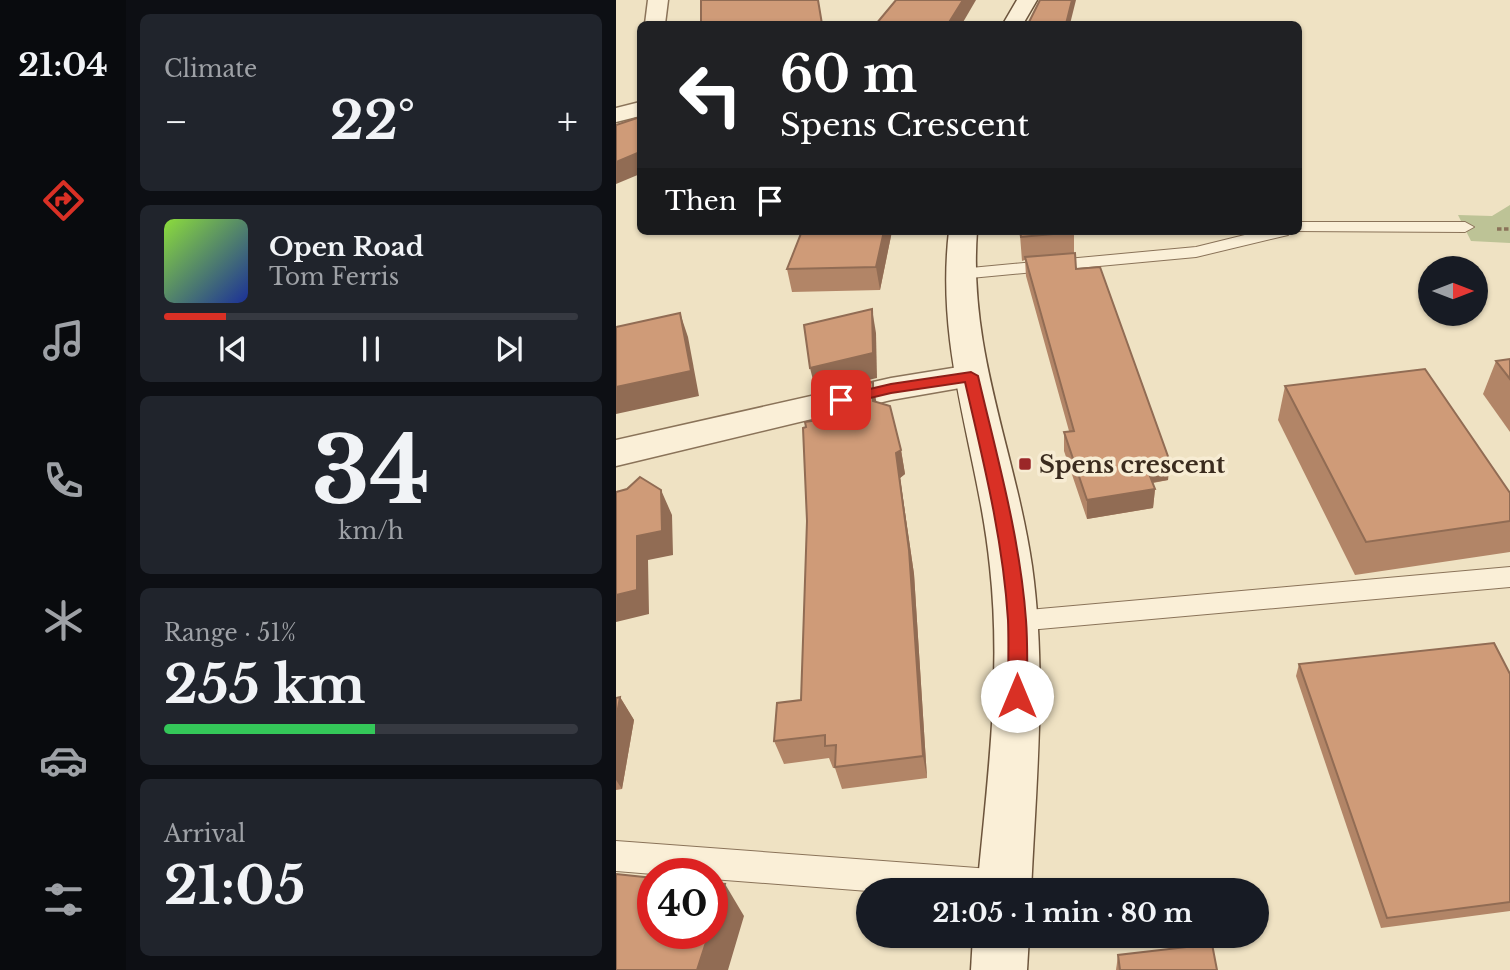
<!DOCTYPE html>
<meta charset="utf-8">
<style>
body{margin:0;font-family:"Libre Baskerville",serif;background:#20242c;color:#f1f3f6;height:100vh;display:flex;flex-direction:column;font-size:26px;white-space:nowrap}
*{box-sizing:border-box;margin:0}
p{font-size:23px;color:#9ea1a6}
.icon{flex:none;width:38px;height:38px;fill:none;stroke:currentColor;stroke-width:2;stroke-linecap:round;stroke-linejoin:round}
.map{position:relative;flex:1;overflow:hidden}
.side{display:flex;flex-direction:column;gap:14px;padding:14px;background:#0d0f14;width:490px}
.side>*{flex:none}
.banner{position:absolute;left:21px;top:21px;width:665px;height:214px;border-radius:10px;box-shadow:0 2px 5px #0004;background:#202124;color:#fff;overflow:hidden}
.needle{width:46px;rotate:90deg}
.fabs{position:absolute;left:802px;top:256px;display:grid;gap:14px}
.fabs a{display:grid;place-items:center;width:70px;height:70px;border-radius:50%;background:#171b24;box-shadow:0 2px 5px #0004;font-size:35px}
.speed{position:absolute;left:21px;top:858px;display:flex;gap:14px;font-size:35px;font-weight:700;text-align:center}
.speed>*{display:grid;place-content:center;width:91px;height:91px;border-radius:50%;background:#171b24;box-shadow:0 2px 5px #0004;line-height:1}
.speed .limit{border:10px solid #d22;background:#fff;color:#111}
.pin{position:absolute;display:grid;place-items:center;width:60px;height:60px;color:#fff;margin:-30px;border-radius:14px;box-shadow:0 4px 10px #0006}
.me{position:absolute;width:77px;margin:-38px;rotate:0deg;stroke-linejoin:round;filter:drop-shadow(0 0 5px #0008)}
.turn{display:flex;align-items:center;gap:24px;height:147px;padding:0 28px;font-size:32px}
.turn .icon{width:91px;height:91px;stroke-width:2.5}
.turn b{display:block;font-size:49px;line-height:60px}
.then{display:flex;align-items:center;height:66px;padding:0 28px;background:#0003;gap:14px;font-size:26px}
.big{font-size:52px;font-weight:700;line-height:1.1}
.side .tile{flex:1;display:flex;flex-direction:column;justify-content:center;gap:10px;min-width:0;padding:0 24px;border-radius:10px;background:#20242c}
.side .dial{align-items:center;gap:0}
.dial b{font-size:91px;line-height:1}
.song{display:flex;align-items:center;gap:21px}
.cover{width:84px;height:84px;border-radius:10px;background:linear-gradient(135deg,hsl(90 70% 55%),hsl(230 70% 35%))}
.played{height:7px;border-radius:4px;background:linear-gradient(90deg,#d93025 15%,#363941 15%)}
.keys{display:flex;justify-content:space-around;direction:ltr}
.heat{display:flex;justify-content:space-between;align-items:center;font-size:38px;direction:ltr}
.charge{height:10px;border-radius:5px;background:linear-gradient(90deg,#34c759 51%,#363941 0)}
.trip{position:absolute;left:240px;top:878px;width:413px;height:70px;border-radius:35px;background:#171b24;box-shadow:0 2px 5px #0004;font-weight:700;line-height:70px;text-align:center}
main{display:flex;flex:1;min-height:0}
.tab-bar{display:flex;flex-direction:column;width:126px;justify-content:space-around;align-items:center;background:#090b0e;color:#9ea1a6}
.tab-bar .icon{width:49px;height:49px}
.tab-bar .current{color:#d93025}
.tab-bar b{font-size:32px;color:#f1f3f6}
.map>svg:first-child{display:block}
.cemetery{fill:#bdc396}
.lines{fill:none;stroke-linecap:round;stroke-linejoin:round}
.lane-casing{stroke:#8a7359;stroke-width:2}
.street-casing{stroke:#8a7359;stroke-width:3}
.secondary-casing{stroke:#6c543c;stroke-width:3}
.path{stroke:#8a7359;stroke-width:3.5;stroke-dasharray:4.5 2.5;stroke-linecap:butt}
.lane{fill:#faefd7;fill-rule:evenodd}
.street{fill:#faefd7;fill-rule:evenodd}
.secondary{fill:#faefd7;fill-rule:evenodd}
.wall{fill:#b28567}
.shaded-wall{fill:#916c54}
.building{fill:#cf9b78;stroke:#916c54;stroke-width:2}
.route{fill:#d93025;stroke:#8d1f18;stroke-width:2}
.poi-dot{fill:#9b2728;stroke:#f7ecd3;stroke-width:2.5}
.labels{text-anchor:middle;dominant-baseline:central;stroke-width:7;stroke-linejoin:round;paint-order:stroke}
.poi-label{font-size:24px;font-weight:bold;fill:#3a2b1e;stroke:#f7ecd3;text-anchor:start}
</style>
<main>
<nav class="tab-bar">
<b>21:04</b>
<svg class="icon current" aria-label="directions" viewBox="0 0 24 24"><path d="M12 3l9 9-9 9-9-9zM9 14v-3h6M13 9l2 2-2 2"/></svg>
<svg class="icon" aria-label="music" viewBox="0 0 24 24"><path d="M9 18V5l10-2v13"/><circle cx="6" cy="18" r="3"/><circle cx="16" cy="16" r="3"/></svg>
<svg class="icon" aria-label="phone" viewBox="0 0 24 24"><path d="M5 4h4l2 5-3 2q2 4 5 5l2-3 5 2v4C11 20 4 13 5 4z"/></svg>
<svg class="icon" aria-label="climate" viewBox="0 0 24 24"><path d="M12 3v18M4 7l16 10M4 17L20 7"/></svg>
<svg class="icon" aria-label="car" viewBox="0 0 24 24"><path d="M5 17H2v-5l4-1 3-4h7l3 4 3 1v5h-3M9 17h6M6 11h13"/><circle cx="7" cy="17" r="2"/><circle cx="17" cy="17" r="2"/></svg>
<svg class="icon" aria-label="filters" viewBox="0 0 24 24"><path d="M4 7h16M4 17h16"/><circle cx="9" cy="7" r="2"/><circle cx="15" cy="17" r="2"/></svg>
</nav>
<section class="side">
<div class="tile"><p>Climate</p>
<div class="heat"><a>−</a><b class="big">22°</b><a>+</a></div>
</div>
<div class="tile">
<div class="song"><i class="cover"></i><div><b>Open Road</b><p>Tom Ferris</p></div></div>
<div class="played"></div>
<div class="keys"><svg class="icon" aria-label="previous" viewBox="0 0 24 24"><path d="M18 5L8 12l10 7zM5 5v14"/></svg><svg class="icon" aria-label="pause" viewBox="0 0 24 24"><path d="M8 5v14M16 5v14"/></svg><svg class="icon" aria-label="next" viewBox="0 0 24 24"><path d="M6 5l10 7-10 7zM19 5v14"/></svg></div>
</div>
<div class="tile dial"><b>34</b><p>km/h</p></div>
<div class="tile"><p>Range · 51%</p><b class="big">255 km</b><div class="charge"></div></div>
<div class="tile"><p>Arrival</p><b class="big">21:05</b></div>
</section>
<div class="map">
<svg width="894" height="970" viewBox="0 0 894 970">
<rect width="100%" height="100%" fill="#efe2c3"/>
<polygon class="cemetery" points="894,205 894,243 855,241 842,215 876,216"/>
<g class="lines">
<g class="lane-casing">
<g id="lane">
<polygon points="682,222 849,222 858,227 849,232 678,231 682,231"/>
<polygon points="645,231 675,231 672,235 580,257 344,279 335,274 344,269 580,247"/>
<polygon points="894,567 894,587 401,631 392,628 388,621 392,614 401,611"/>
<polygon points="0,841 388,870 399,875 404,886 402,891 252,891 96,879 96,873 37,874 0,871"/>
</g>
</g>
<g class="street-casing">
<g id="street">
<polygon points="32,0 52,0 49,24 29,24"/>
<polygon points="24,102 24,116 0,122 0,108"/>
<polygon points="355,365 367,368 372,376 367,384 275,400 0,466 0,440 275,378"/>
</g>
</g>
<g class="secondary-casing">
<g id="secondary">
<polygon points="401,0 421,0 407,24 387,24"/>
<path d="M333 231H361C352 351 399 450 416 566 431 674 420 783 415 891H361C371 783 386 675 374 567 362 449 319 353 333 231Z"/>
<polygon points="357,936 413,936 411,970 355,970"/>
</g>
</g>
<polyline class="path" points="881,229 894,229"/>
<use href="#lane" class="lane"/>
<use href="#street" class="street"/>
<use href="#secondary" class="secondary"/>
</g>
<g class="wall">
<polygon points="276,231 264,290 176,292 171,269"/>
<polygon points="398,231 458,231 458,253 460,269 552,480 537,483 539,489 537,508 471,519 448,451 448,432 453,431 410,276 409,260 406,261 404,235 398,235"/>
<polygon points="894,359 894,432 867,394 880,361"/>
<polygon points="669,386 894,493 894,552 739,575 662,420"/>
<polygon points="260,402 285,450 289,474 284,478 298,574 311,778 226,789 219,768 217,768 213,758 168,764 158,741 185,700 191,521 202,420"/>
<polygon points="683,664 894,674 894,911 765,928 680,676"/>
<polygon points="4,697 18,720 6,789 0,790 0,698"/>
<polygon points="502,955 601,970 500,970"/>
</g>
<g class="shaded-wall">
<polygon points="347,0 360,0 346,24 332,24"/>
<polygon points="456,0 460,0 454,24 450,24"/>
<polygon points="24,152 24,174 0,184 0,162"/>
<polygon points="268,231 276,231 264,290 260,267"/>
<polygon points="256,309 260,333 261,378 200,392 194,368"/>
<polygon points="64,313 72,337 83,396 0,414 0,387"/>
<polygon points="257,382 261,406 257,401"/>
<polygon points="285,450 289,474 284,478 298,574 311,778 307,756 280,453"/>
<polygon points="554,462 552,480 528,484 530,466"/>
<polygon points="539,489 537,508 471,519 471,500"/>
<polygon points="45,490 56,515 57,555 32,560 33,614 0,622 0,595 21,536"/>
<polygon points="4,697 18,720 6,789 0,780 0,720"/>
<polygon points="109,884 128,916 112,970 81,970 93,933 96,933 96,922"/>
</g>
<g class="building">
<polygon points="85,0 202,0 206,24 85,24"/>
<polygon points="280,0 347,0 332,24 260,24"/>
<polygon points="424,0 456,0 450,24 412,24"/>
<polygon points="24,117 24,152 0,162 0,125"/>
<polygon points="186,231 268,231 260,267 171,269"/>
<polygon points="404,231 458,231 458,232 405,237"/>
<polygon points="459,253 460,269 484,267 554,462 530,466 539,489 471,500 448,432 458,431 409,257"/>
<polygon points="256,309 257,353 194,368 188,325"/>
<polygon points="64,313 75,371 0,387 0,327"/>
<polygon points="894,359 894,379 880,361"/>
<polygon points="809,369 894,493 894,521 750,542 669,386"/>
<polygon points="257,382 257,401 274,406 285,450 280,453 293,550 307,756 219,767 220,745 209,746 209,735 158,741 161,703 185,700 191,521 187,428 190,427 189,422 202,420 198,395"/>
<polygon points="24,477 45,490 46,531 21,536 21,590 0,595 0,492 11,489"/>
<polygon points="878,643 894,674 894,902 771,918 683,664"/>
<polygon points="4,697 0,720 0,698"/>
<polygon points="0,874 37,878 37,933 93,933 81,970 0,970"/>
<polygon points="96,883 109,884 96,922"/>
<polygon points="596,944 601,970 504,970 502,955"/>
</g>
<path class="route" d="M355 372 362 376C381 457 404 537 410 620 412 645 411 671 411 696L408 702 401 704 394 702 392 696C392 671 393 645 392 620 387 539 367 460 349 382L275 393 225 405 218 400 220 397 275 384Z"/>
<rect class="poi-dot" x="402" y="457" width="14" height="14" rx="3.5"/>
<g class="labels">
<g class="poi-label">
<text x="423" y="464">Spens crescent</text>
</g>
</g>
</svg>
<div class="fabs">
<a><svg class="needle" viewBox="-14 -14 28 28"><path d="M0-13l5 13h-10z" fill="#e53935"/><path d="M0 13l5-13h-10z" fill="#9ea1a6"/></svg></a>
</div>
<div class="speed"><div class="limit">40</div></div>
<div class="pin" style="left:225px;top:400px;background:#d93025"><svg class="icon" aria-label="arrive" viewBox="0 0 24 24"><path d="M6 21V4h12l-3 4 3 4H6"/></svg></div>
<svg class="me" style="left:401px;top:696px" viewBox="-20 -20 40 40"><circle r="19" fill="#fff"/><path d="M0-13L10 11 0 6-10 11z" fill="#d93025"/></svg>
<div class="trip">21:05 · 1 min · 80 m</div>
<div class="banner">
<div class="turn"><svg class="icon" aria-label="left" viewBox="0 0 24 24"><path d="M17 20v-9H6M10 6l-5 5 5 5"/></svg><div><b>60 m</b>Spens Crescent</div></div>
<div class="then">Then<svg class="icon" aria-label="arrive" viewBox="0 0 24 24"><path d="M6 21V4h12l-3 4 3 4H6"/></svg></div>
</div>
</div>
</main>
